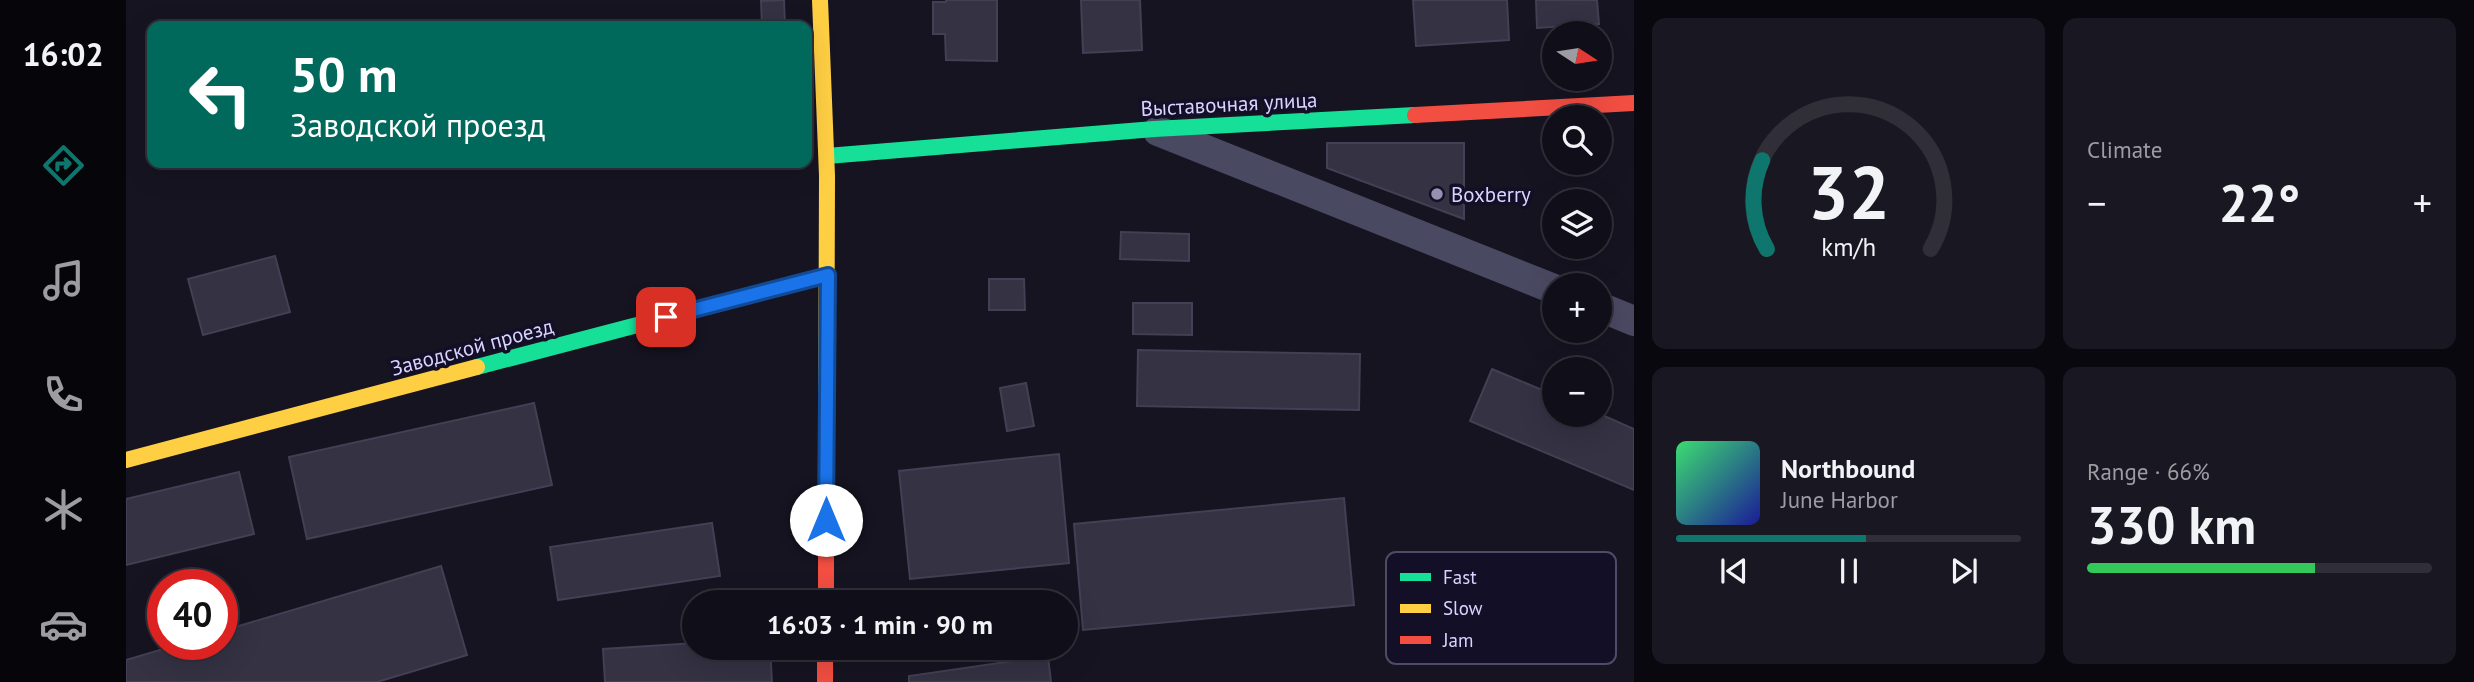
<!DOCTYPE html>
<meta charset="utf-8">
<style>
body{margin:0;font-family:"PT Sans",sans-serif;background:#191822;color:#f1f3f6;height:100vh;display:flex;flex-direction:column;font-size:26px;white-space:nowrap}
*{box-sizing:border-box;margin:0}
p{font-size:23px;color:#9c9ca2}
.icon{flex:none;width:38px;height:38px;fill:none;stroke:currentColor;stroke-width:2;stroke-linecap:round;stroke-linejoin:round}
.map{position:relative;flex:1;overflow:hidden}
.panel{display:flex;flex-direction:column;gap:18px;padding:18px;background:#09080e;width:840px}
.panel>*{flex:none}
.top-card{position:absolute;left:21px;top:21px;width:665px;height:147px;border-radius:14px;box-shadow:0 7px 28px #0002,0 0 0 2px #302f38;background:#00695c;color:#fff;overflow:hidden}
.needle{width:46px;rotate:102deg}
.buttons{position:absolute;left:1416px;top:21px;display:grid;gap:14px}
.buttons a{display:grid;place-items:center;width:70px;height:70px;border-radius:50%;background:#100f19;box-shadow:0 7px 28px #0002,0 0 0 2px #302f38;font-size:35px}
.speed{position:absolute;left:21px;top:569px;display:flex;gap:14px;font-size:35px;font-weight:700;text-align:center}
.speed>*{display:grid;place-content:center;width:91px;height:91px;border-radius:50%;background:#100f19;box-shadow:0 7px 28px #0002,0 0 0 2px #302f38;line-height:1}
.speed .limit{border:10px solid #d22;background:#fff;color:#111}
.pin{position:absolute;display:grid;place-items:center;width:60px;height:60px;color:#fff;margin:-30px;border-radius:14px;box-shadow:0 4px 10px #0006}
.me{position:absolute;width:77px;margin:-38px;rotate:0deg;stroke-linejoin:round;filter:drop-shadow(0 0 5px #0008)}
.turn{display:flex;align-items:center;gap:24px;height:147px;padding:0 28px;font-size:32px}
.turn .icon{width:91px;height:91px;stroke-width:2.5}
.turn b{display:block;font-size:49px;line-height:60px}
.big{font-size:52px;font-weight:700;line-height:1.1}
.panel .tile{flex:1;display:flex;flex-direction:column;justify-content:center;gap:10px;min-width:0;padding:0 24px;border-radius:14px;background:#191822}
.panel .dial{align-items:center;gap:0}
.dial svg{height:182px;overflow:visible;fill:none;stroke:#302f38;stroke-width:7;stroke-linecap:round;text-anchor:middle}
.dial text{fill:#f1f3f6;stroke:none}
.song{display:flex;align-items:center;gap:21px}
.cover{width:84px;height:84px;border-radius:10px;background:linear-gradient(135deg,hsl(140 70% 55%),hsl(240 70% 35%))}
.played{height:7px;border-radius:4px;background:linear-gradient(90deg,#0f766e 55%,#302f38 55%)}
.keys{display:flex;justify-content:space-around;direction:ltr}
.heat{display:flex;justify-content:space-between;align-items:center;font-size:38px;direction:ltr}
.charge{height:10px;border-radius:5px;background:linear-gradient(90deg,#34c759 66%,#302f38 0)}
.panel .tiles{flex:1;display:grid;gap:18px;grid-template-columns:repeat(2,1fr)}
.trip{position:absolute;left:556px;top:590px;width:396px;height:70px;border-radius:35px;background:#100f19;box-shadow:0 7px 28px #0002,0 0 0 2px #302f38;font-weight:700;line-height:70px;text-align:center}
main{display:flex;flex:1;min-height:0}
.tab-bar{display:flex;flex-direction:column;width:126px;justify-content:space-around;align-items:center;background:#06060a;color:#9c9ca2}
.tab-bar .icon{width:49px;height:49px}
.tab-bar .on{color:#0f766e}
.tab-bar b{font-size:32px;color:#f1f3f6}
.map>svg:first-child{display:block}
.building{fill:#343243;stroke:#433f54;stroke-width:2}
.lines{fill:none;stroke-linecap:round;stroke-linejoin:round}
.street{stroke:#4a4962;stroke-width:30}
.fast{stroke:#16e098;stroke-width:16}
.slow{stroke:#ffcf43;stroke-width:16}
.jam{stroke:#f24e42;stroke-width:16}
.route-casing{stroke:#114b97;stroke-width:18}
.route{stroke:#1a73e8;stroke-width:12}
.poi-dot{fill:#9591b1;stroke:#130f26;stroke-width:2.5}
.labels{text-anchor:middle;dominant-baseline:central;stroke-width:7;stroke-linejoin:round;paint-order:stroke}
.street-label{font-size:21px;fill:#d9d4ff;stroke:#130f26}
.poi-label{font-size:21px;fill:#d9d4ff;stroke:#130f26;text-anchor:start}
.key{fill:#130f26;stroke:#4e4a67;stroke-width:2}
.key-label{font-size:19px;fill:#d9d4ff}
</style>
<main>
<nav class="tab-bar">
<b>16:02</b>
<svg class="icon on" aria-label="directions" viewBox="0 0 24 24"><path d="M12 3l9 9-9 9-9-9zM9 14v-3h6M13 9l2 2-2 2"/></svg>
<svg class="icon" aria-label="music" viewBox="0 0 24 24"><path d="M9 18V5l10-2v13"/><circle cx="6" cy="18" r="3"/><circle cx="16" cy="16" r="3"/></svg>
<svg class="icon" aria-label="phone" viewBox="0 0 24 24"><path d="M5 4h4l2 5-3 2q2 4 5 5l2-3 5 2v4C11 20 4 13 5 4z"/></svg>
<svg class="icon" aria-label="climate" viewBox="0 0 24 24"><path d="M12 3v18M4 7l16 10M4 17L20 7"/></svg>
<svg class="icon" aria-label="car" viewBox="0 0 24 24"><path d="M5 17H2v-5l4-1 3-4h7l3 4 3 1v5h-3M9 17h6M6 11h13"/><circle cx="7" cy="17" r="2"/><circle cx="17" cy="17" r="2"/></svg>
</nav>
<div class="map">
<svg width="1508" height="682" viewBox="0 0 1508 682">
<rect width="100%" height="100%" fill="#161421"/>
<g class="building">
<polygon points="658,0 659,26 636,26 635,1"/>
<polygon points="820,0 871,0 871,61 820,60 819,34 807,34 807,2 820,2"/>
<polygon points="955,0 1014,0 1016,50 957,53"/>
<polygon points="1287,0 1381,0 1383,40 1290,46"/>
<polygon points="1410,0 1471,0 1473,24 1411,28"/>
<polygon points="1201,143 1338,143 1338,219 1201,168"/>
<polygon points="995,232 1063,234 1063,261 994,259"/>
<polygon points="149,256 164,312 77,335 62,279"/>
<polygon points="863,279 898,279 899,310 863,310"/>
<polygon points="1007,303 1066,303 1066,335 1007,334"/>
<polygon points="1012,350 1234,354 1233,410 1011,406"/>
<polygon points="1366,369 1428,395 1428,415 1474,414 1508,429 1508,490 1344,421"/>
<polygon points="900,383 908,426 881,431 874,388"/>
<polygon points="408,403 426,485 181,539 163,457"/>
<polygon points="933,454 943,563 784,579 773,471"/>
<polygon points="113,472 128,534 0,565 0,499"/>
<polygon points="1218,498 1228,605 957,630 948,524"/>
<polygon points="586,523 594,576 432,600 424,547"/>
<polygon points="315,566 341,655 251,682 0,682 0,660 54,644 96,644 96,631"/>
<polygon points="569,643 569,648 644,648 646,682 479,682 477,649"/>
<polygon points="922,656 925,682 783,682 783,676"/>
</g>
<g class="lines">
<g class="street">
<polyline points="1032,131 1428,289"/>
<polyline points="1474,307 1508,321"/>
</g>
<g class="fast">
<polyline points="701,156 1028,129 1289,115"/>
<polyline points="351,367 702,275"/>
</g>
<g class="slow">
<polyline points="694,0 701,176 700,474"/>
<polyline points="0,460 351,367"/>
</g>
<g class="jam">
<polyline points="1289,115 1508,103"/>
<polyline points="700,602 700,474"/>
<polyline points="699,648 699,682"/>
</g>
</g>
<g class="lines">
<g class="route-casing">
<polyline id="route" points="540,317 702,275 700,520"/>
</g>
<use href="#route" class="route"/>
</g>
<circle class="poi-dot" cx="1311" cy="194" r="7"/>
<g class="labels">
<g class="street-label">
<text transform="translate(1103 104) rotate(-3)">Выставочная улица</text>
<text transform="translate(346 347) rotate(-15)">Заводской проезд</text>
</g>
<g class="poi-label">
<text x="1325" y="194">Boxberry</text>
</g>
</g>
<rect x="1260" y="552" width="230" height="112" rx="10" class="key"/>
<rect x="1274" y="573" width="31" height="8" fill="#16e098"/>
<rect x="1274" y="604" width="31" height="9" fill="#ffcf43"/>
<rect x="1274" y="636" width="31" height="8" fill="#f24e42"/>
<g class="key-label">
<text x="1317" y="584">Fast</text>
<text x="1317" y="615">Slow</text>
<text x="1317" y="647">Jam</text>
</g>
</svg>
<div class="buttons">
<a><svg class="needle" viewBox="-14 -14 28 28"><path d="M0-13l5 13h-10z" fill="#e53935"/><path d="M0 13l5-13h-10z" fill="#9c9ca2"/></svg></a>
<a><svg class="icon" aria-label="search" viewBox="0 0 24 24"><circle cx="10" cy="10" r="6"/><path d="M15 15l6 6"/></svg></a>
<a><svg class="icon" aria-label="layers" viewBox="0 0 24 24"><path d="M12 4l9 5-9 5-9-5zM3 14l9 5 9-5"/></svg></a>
<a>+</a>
<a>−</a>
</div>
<div class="speed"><div class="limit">40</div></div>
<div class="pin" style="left:540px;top:317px;background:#d93025"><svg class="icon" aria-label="arrive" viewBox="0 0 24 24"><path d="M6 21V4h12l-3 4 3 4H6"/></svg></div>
<svg class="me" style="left:700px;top:520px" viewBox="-20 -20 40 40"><circle r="19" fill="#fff"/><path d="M0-13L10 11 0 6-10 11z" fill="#1a73e8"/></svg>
<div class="trip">16:03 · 1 min · 90 m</div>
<div class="top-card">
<div class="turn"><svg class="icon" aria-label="left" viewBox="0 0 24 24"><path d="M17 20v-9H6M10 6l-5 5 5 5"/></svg><div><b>50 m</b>Заводской проезд</div></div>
</div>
</div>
<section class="panel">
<div class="tiles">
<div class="tile dial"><svg viewBox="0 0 100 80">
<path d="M14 69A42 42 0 1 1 86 69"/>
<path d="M14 69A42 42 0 0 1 12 30" stroke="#0f766e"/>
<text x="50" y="56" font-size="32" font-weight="700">32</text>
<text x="50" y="72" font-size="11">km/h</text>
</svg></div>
<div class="tile"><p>Climate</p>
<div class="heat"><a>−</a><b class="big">22°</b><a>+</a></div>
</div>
<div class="tile">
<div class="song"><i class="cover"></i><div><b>Northbound</b><p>June Harbor</p></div></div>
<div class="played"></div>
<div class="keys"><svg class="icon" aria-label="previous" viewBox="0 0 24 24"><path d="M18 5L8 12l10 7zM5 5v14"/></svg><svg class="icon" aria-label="pause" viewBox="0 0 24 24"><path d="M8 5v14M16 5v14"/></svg><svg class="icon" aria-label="next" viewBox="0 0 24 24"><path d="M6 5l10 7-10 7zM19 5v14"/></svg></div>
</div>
<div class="tile"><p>Range · 66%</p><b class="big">330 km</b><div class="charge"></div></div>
</div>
</section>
</main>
